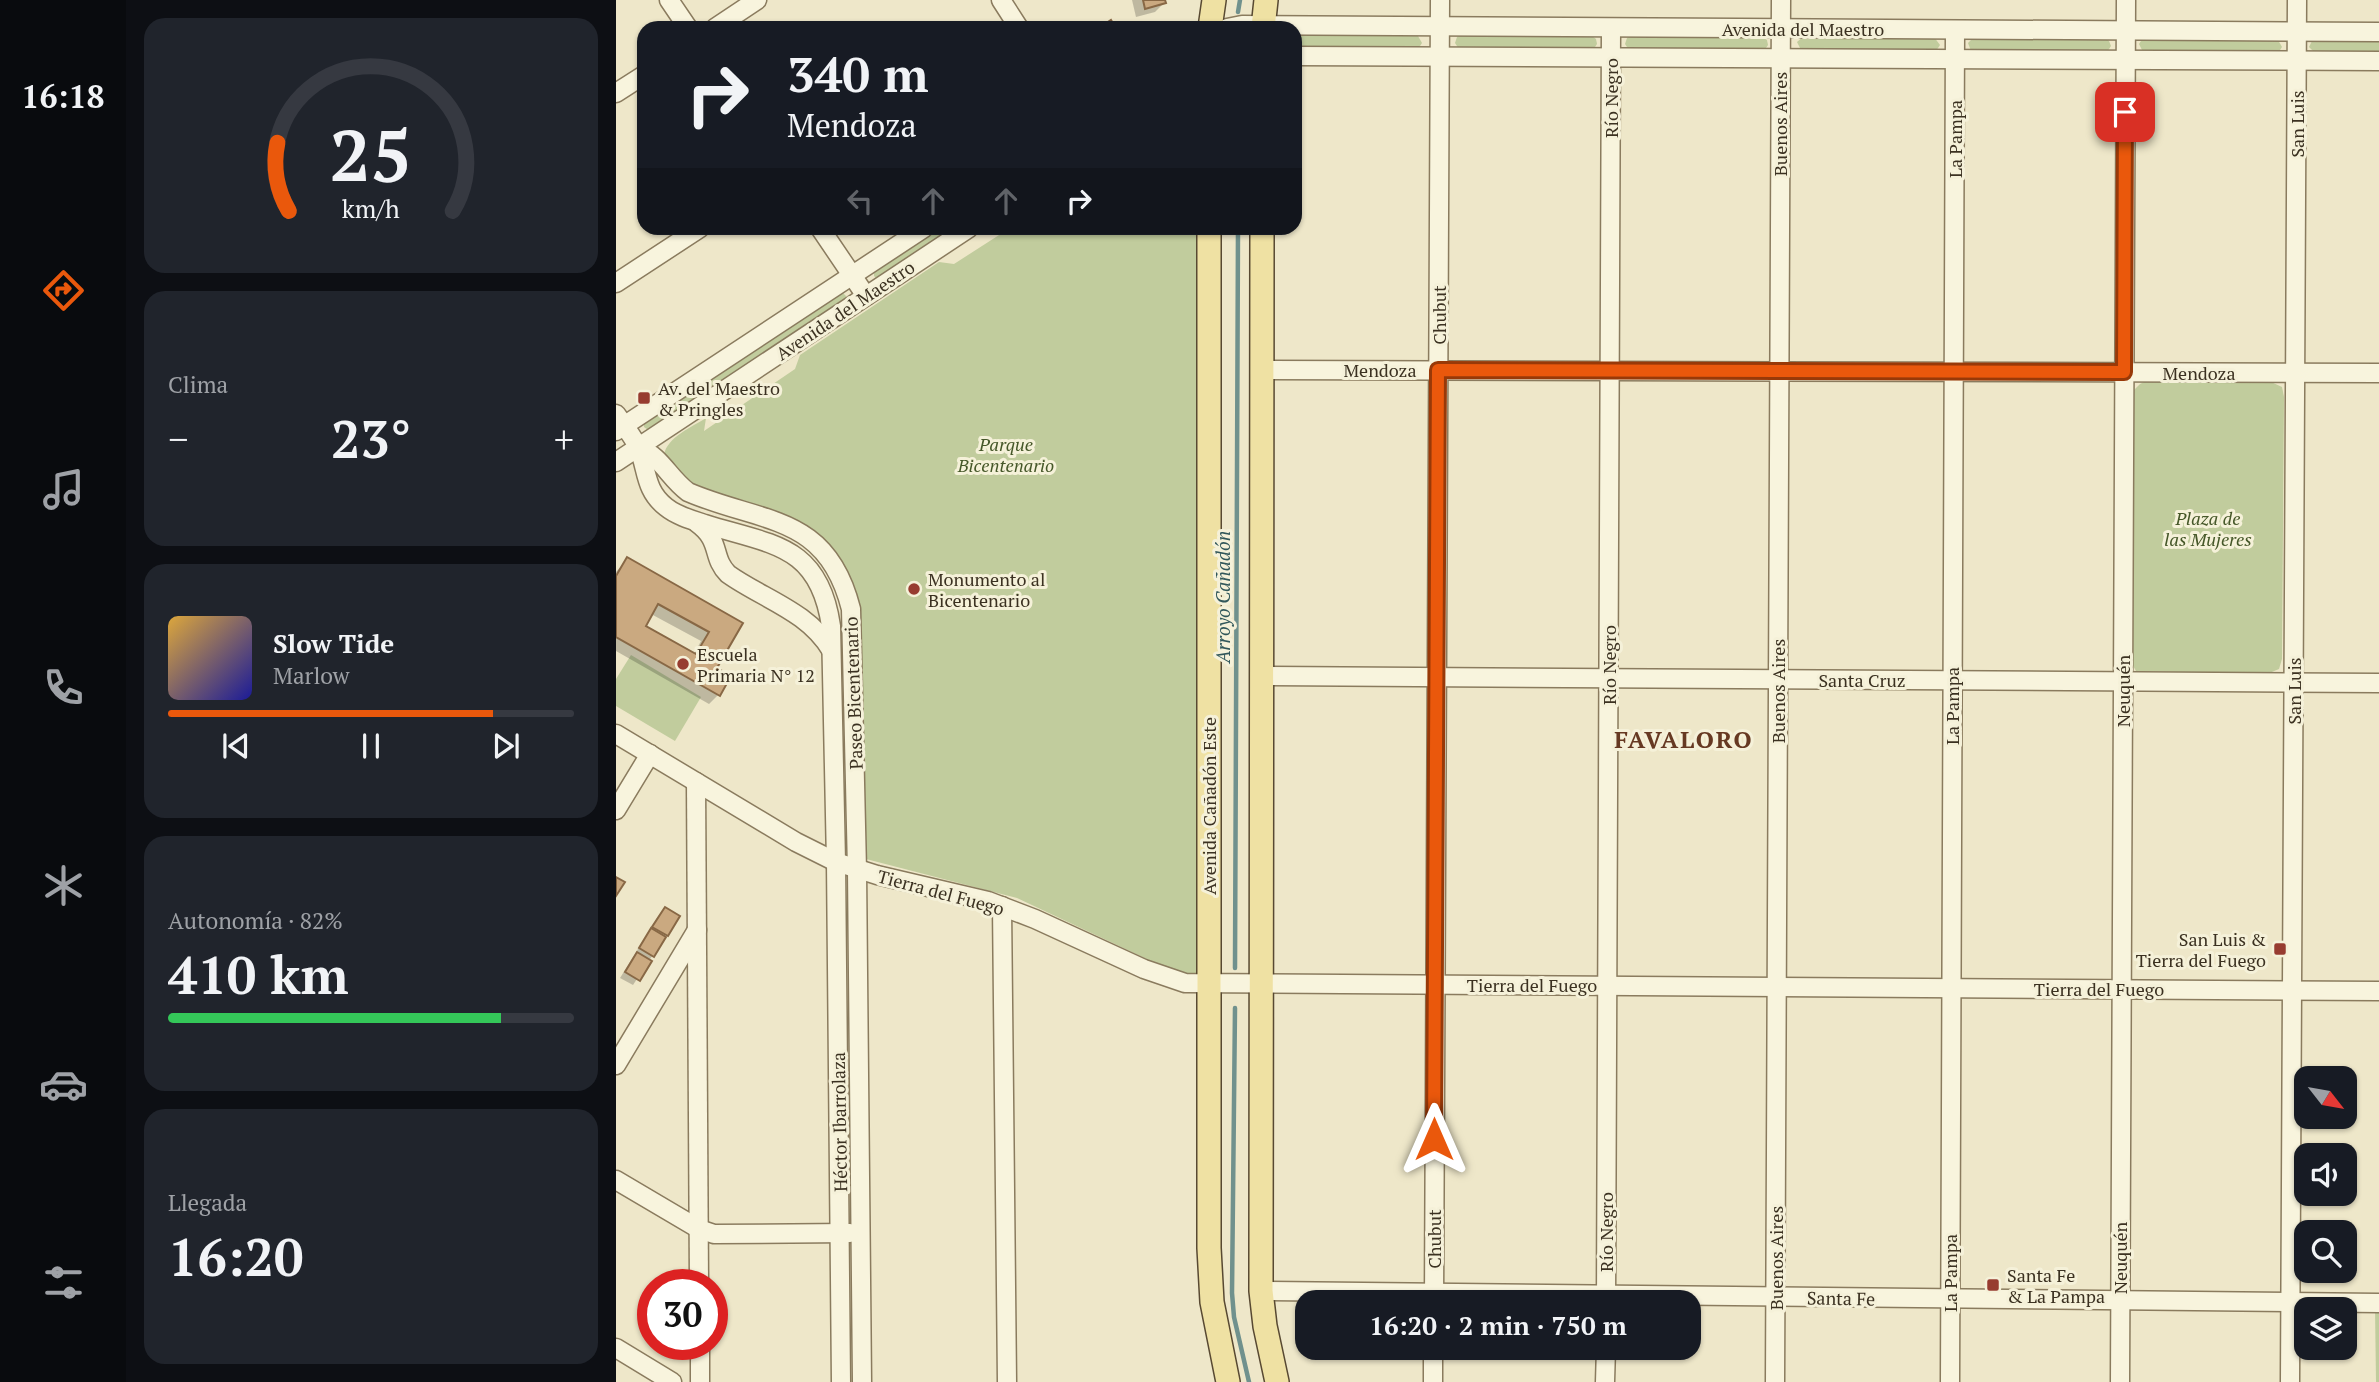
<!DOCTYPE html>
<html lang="es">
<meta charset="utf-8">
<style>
body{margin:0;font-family:"PT Serif",serif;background:#20242c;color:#f1f3f6;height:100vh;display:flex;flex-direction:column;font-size:26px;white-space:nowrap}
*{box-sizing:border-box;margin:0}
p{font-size:23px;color:#9ea1a6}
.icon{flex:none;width:38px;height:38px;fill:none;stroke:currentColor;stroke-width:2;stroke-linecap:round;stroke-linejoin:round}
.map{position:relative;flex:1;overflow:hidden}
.sheet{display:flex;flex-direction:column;gap:18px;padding:18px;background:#0d0f14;width:490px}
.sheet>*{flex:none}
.guide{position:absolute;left:21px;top:21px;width:665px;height:214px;border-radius:21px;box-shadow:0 2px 5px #0004;background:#171b24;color:#f1f3f6;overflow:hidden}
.needle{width:46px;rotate:121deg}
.controls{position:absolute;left:1678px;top:1066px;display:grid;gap:14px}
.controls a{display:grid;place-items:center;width:63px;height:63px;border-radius:14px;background:#171b24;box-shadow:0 2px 5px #0004;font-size:35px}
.speed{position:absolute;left:21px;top:1269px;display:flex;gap:14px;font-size:35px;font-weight:700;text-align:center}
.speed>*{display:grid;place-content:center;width:91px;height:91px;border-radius:50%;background:#171b24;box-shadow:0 2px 5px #0004;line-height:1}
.speed .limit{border:10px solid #d22;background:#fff;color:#111}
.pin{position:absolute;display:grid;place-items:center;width:60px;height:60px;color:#fff;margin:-30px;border-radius:14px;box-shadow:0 4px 10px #0006}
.me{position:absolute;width:77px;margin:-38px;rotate:0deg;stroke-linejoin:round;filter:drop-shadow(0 0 5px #0008)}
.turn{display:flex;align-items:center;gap:24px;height:147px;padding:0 35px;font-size:32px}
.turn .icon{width:91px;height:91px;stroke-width:2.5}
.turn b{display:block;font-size:49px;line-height:60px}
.lanes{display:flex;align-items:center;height:66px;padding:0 35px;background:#0003;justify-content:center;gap:35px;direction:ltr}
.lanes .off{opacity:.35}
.big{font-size:52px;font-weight:600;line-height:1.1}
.sheet .tile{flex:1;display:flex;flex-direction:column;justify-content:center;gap:10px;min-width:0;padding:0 24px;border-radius:21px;background:#20242c}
.sheet .dial{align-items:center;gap:0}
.dial svg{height:182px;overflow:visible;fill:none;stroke:#363941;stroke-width:7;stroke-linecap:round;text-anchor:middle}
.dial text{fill:#f1f3f6;stroke:none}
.song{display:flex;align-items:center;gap:21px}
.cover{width:84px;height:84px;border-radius:10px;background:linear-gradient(135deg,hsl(40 70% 55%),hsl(240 70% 35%))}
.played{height:7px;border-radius:4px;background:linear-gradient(90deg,#ea580c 80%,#363941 80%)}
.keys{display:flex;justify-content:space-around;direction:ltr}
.heat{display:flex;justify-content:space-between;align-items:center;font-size:38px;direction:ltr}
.charge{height:10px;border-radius:5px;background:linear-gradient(90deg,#34c759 82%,#363941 0)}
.trip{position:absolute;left:679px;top:1290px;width:406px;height:70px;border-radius:21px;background:#171b24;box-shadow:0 2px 5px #0004;font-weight:600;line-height:70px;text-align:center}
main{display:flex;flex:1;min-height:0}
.dock{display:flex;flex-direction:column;width:126px;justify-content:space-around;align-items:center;background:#090b0e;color:#9ea1a6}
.dock .icon{width:49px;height:49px}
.dock .active{color:#ea580c}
.dock b{font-size:32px;color:#f1f3f6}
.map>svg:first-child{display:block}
.green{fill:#c1cc9d}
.shadow{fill:#0003;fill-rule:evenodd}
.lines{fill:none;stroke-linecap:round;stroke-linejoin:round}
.stream{stroke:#70918d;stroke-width:4.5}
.building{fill:#caa980;stroke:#886845;stroke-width:2;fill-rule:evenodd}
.minor-casing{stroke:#8a7b5e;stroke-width:21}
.major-casing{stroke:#584932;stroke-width:26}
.minor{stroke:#f8f4dd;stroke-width:18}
.major{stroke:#efe1a3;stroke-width:23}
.route-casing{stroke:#983908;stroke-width:18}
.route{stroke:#ea580c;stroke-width:12}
.poi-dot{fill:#973c30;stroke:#f5f1d9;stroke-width:2.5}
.labels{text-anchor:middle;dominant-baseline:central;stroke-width:6;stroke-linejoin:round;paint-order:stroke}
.street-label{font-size:18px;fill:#3b3121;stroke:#f5f1d9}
.poi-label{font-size:18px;fill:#3b3121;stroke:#f5f1d9;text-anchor:start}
.park-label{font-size:18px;font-style:italic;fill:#455728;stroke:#f5f1d9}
.water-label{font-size:19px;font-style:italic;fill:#31575a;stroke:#f5f1d9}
.district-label{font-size:24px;font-weight:bold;letter-spacing:2px;fill:#663922;stroke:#f5f1d9}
</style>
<main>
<nav class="dock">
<b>16:18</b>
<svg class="icon active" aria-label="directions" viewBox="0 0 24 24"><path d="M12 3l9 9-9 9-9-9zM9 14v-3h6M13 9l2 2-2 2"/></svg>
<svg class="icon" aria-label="music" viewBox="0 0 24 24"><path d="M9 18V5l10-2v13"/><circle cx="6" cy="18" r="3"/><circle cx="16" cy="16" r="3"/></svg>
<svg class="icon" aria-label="phone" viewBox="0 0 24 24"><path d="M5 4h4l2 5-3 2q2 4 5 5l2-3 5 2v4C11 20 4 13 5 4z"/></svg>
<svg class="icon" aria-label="climate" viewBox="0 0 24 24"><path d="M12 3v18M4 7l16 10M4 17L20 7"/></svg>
<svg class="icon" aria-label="car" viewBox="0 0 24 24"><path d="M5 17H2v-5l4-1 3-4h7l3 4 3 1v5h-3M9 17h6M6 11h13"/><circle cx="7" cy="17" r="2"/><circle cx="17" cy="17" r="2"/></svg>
<svg class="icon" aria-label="filters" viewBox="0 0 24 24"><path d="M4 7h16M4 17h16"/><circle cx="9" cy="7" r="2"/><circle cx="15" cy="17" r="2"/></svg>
</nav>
<section class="sheet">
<div class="tile dial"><svg viewBox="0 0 100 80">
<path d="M14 69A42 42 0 1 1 86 69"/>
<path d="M14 69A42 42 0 0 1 9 39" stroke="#ea580c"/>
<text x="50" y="56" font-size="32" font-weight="700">25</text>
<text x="50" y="72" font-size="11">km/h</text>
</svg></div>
<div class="tile"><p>Clima</p>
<div class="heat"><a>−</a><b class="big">23°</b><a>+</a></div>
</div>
<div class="tile">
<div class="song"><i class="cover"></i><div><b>Slow Tide</b><p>Marlow</p></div></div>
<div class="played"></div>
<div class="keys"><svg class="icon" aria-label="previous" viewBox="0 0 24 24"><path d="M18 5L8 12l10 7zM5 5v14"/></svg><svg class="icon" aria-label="pause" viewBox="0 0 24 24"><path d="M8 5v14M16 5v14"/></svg><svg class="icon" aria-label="next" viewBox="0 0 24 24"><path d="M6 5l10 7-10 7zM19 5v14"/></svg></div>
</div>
<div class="tile"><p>Autonomía · 82%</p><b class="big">410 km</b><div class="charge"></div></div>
<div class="tile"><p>Llegada</p><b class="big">16:20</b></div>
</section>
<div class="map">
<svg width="1763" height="1382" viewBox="0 0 1763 1382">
<rect width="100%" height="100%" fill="#eee7c9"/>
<g class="green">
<polygon points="679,34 798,35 802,36 806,43 802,49 679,49"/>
<polygon points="845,35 976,36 980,39 981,44 977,50 843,49 839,43 841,37"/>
<polygon points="1016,36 1146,37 1151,40 1152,45 1148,51 1013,50 1009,44 1011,38"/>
<polygon points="1188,36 1318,37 1324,45 1320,51 1185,50 1181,42"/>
<polygon points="1358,37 1489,38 1493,41 1495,46 1491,52 1355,51 1352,43"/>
<polygon points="1527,38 1662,40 1666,47 1662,53 1527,52 1523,44"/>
<polygon points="1697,39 1763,39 1763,54 1699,53 1693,47"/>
<polygon points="318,228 344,228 261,279 258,276 258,267"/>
<path d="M394 228H587L582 972C573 978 562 972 552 969L401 898 250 859 247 852 245 635C242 601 233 573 212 546L78 488 48 455C51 437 76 427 90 418L88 431 179 369 184 355 323 262 338 264Z"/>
<polygon points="225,291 230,296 229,303 32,430 28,427 28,421"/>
<polygon points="1653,381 1666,387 1668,397 1666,659 1663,669 1651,674 1520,671 1515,662 1518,390 1524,384 1528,382"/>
<polygon points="15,655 85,697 59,741 0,706 0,679"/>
<polygon points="1759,1308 1763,1308 1763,1382 1760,1382"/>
</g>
<g class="shadow">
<polygon points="516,0 548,0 548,3 539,12 520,17"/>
<path d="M11 559 125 623 99 669 102 695 93 704 0 651V572ZM35 614 85 641 78 654 28 627Z"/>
<polygon points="49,909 50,935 17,985 4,978 43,915"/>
</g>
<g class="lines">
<g class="stream">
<polyline points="622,12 624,0"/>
<polyline points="619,968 622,228"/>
<polyline points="619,1008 616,1293 618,1317 633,1382"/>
</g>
</g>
<g class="building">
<polygon points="527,0 549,0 550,3 529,9"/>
<polygon points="495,20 500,28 483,28"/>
<path d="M11 557 127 623 101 668 115 676 104 696 0 637V576ZM42 604 93 632 80 654 30 626Z"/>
<polygon points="0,877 9,882 0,896"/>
<polygon points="49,907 64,916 52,936 36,927"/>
<polygon points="35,928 50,937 38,957 23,948"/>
<polygon points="21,952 36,961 24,981 9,972"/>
</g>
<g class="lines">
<g class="minor-casing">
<g id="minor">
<polyline points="53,0 72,28"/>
<polyline points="385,0 403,28"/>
<polyline points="99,28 141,0"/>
<polyline points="611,28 626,25 1763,32"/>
<polyline points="679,56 1763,61"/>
<polyline points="0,93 28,75"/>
<polyline points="204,228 250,296"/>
<polyline points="0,283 84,228"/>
<polyline points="646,370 1763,373"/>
<path d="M0 414C7 424 15 434 21 445 32 467 27 489 50 507 61 516 76 520 89 524 156 545 203 544 215 626L220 862 225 1382"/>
<polyline points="0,431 308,228"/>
<path d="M22 447C46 457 52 477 72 492 146 524 211 513 235 609L241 870 246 1382"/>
<polyline points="0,462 353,228"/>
<path d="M81 523C106 541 95 557 112 574 147 599 192 611 215 650"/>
<polyline points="646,676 1763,683"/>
<polyline points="0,734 180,842 220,862 261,875 372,901 419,919 528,969 569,983 1763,991"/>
<polyline points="80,782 83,1284"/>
<polyline points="0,810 34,754"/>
<polyline points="386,906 391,1382"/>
<polyline points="0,1065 81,930"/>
<polyline points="0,1180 83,1229 98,1234 234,1233"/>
<polyline points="645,1291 1763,1303"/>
<polyline points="818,1302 824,0"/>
<polyline points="990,1302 995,28"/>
<polyline points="84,1344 84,1382"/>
<polyline points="0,1348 56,1382"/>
<polyline points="817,1382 817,1348"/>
<polyline points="989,1382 990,1348"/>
<polyline points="1159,1382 1165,0"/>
<polyline points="1334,1382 1339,30"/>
<polyline points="1504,1382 1510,0"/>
<polyline points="1674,1382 1681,0"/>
</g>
</g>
<g class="major-casing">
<g id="major">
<polyline points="594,28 598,0"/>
<polyline points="647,28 650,0"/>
<polyline points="593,228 593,1248 596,1302 612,1382"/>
<polyline points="646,228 645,1291 649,1326 661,1382"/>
</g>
</g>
<use href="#minor" class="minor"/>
<use href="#major" class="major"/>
</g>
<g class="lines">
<g class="route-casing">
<polyline id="route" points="818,1139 822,370 1508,372 1509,112"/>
</g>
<use href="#route" class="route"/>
</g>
<g class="poi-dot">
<rect x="21" y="391" width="14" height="14" rx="3.5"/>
<circle cx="298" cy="589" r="7"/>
<circle cx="67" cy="664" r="7"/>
<rect x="1657" y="942" width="14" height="14" rx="3.5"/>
<rect x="1370" y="1278" width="14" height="14" rx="3.5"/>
</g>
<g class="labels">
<g class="street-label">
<text x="1187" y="29">Avenida del Maestro</text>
<text transform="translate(995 98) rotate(-90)">Río Negro</text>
<text transform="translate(1164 124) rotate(-90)">Buenos Aires</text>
<text transform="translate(1681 124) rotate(-90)">San Luis</text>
<text transform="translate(1339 139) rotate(-90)">La Pampa</text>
<text transform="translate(229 310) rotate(-34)">Avenida del Maestro</text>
<text transform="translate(823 315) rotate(-90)">Chubut</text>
<text x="764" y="370">Mendoza</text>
<text x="1583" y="373">Mendoza</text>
<text transform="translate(993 665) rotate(-90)">Río Negro</text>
<text x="1246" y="680">Santa Cruz</text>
<text transform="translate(1162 691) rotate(-90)">Buenos Aires</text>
<text transform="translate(1507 691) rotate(-90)">Neuquén</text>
<text transform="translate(1678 691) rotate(-90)">San Luis</text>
<text transform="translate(237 693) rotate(-92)">Paseo Bicentenario</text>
<text transform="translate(1336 706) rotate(-90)">La Pampa</text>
<text transform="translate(593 806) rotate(-90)">Avenida Cañadón Este</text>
<text transform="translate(325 892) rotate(15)">Tierra del Fuego</text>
<text x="916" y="985">Tierra del Fuego</text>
<text x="1483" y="989">Tierra del Fuego</text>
<text transform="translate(223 1122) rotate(-91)">Héctor Ibarrolaza</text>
<text transform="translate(990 1232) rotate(-90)">Río Negro</text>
<text transform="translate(818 1239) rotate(-90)">Chubut</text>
<text transform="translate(1160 1258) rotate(-90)">Buenos Aires</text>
<text transform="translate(1504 1258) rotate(-90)">Neuquén</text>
<text transform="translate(1334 1273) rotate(-90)">La Pampa</text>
<text transform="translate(1225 1298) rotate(1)">Santa Fe</text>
</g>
<g class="poi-label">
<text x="42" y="388">Av. del Maestro<tspan x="42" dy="21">&amp; Pringles</tspan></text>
<text x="312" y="579">Monumento al<tspan x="312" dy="21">Bicentenario</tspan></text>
<text x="81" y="654">Escuela<tspan x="81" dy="21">Primaria N° 12</tspan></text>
<text x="1650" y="939" text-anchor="end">San Luis &amp;<tspan x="1650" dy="21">Tierra del Fuego</tspan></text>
<text x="1391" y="1275">Santa Fe<tspan x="1391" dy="21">&amp; La Pampa</tspan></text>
</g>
<g class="park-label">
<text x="390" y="444">Parque<tspan x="390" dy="21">Bicentenario</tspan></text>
<text x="1592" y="518">Plaza de<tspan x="1592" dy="21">las Mujeres</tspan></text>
</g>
<g class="water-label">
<text transform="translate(606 597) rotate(-90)">Arroyo Cañadón</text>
</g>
<g class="district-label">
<text x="1068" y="739">FAVALORO</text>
</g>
</g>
</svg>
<div class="controls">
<a><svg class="needle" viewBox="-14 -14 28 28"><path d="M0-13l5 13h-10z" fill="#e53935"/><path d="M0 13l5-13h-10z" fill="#9ea1a6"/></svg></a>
<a><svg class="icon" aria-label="sound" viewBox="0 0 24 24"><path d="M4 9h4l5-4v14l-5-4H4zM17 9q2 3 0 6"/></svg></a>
<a><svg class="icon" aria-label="search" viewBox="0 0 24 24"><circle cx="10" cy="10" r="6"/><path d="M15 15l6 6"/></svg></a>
<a><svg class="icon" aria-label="layers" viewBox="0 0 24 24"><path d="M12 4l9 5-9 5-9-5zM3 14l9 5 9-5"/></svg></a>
</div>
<div class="speed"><div class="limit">30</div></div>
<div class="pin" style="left:1509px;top:112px;background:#d93025"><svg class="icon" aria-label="arrive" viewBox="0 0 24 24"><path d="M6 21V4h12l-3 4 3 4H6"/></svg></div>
<svg class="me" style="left:818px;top:1139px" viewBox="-20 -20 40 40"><path d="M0-17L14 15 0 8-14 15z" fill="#ea580c" stroke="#fff" stroke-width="4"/></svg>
<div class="trip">16:20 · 2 min · 750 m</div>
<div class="guide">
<div class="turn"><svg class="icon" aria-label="right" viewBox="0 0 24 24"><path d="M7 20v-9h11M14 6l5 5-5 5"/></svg><div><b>340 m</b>Mendoza</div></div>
<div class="lanes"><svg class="icon off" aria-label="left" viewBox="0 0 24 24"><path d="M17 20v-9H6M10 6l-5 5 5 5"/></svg><svg class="icon off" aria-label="ahead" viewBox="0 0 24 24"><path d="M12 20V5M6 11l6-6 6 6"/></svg><svg class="icon off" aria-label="ahead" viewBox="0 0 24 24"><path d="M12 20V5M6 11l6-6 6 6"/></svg><svg class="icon" aria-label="right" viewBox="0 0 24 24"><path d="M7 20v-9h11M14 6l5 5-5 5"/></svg></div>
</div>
</div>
</main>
